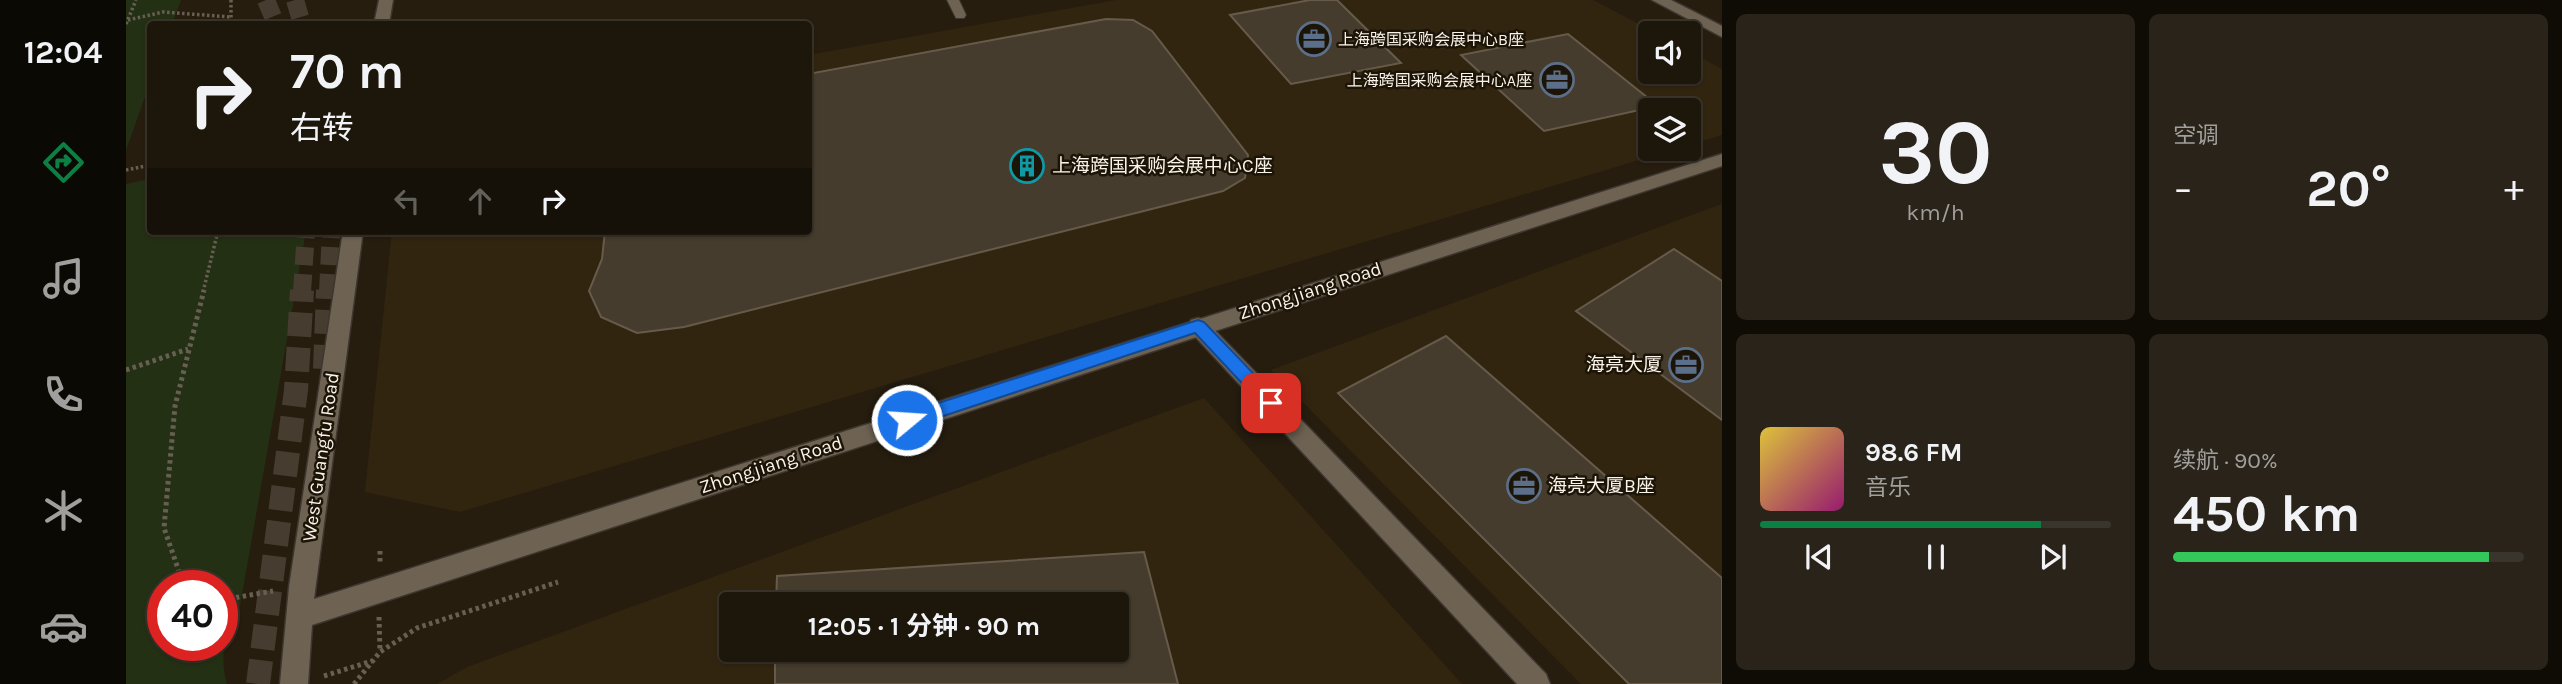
<!DOCTYPE html>
<html lang="zh">
<meta charset="utf-8">
<style>
body{margin:0;font-family:Karla,"Noto Sans SC",sans-serif;background:#292319;color:#f1f3f6;height:100vh;display:flex;flex-direction:column;font-size:26px;white-space:nowrap}
*{box-sizing:border-box;margin:0}
p{font-size:23px;color:#a09f9d}
.icon{flex:none;width:38px;height:38px;fill:none;stroke:currentColor;stroke-width:2;stroke-linecap:round;stroke-linejoin:round}
.map{position:relative;flex:1;overflow:hidden}
.details{display:flex;flex-direction:column;gap:14px;padding:14px;background:#0f0c06;width:840px}
.details>*{flex:none}
.banner{position:absolute;left:21px;top:21px;width:665px;height:214px;border-radius:7px;box-shadow:0 2px 5px #0004,0 0 0 2px #3a352c;background:#1c160b;color:#f1f3f6;overflow:hidden}
.fabs{position:absolute;left:1512px;top:21px;display:grid;gap:14px}
.fabs a{display:grid;place-items:center;width:63px;height:63px;border-radius:7px;background:#1c160b;box-shadow:0 2px 5px #0004,0 0 0 2px #3a352c;font-size:35px}
.speed{position:absolute;left:21px;top:570px;display:flex;gap:14px;font-size:35px;font-weight:700;text-align:center}
.speed>*{display:grid;place-content:center;width:91px;height:91px;border-radius:50%;background:#1c160b;box-shadow:0 2px 5px #0004,0 0 0 2px #3a352c;line-height:1}
.speed .limit{border:10px solid #d22;background:#fff;color:#111}
.pin{position:absolute;display:grid;place-items:center;width:60px;height:60px;color:#fff;margin:-30px;border-radius:14px;box-shadow:0 4px 10px #0006}
.me{position:absolute;width:77px;margin:-38px;rotate:72deg;stroke-linejoin:round;filter:drop-shadow(0 0 5px #0008)}
.turn{display:flex;align-items:center;gap:24px;height:147px;padding:0 28px;font-size:32px}
.turn .icon{width:91px;height:91px;stroke-width:2.5}
.turn b{display:block;font-size:49px;line-height:60px}
.lanes{display:flex;align-items:center;height:66px;padding:0 28px;background:#0003;justify-content:center;gap:35px;direction:ltr}
.lanes .off{opacity:.35}
.big{font-size:52px;font-weight:700;line-height:1.1}
.details .card{flex:1;display:flex;flex-direction:column;justify-content:center;gap:10px;min-width:0;padding:0 24px;border-radius:10px;background:#292319}
.details .dial{align-items:center;gap:0}
.dial b{font-size:91px;line-height:1}
.song{display:flex;align-items:center;gap:21px}
.cover{width:84px;height:84px;border-radius:10px;background:linear-gradient(135deg,hsl(50 70% 55%),hsl(320 70% 35%))}
.played{height:7px;border-radius:4px;background:linear-gradient(90deg,#0b8043 80%,#3a352c 80%)}
.keys{display:flex;justify-content:space-around;direction:ltr}
.heat{display:flex;justify-content:space-between;align-items:center;font-size:38px;direction:ltr}
.charge{height:10px;border-radius:5px;background:linear-gradient(90deg,#34c759 90%,#3a352c 0)}
.details .tiles{flex:1;display:grid;gap:14px;grid-template-columns:repeat(2,1fr)}
.trip{position:absolute;left:593px;top:592px;width:410px;height:70px;border-radius:7px;background:#1c160b;box-shadow:0 2px 5px #0004,0 0 0 2px #3a352c;font-weight:700;line-height:70px;text-align:center}
main{display:flex;flex:1;min-height:0}
.tabs{display:flex;flex-direction:column;width:126px;justify-content:space-around;align-items:center;background:#0b0904;color:#a09f9d}
.tabs .icon{width:49px;height:49px}
.tabs .current{color:#0b8043}
.tabs b{font-size:32px;color:#f1f3f6}
.map>svg:first-child{display:block}
.built{fill:#322510;fill-rule:evenodd}
.green{fill:#243014;fill-rule:evenodd}
.building{fill:#463c2d;stroke:#665b4b;stroke-width:2}
.lines{fill:none;stroke-linecap:round;stroke-linejoin:round}
.trunk-tunnel-far1{stroke:#463d30;stroke-width:18;stroke-dasharray:18 9;stroke-linecap:butt}
.trunk-tunnel{stroke:#463d30;stroke-width:24;stroke-dasharray:24 11;stroke-linecap:butt}
.service-casing{stroke:#3e362f;stroke-width:2}
.minor-casing{stroke:#3e362f;stroke-width:3}
.tertiary-casing{stroke:#3e362f;stroke-width:3}
.secondary-casing{stroke:#3e362f;stroke-width:3}
.path-far1{stroke:#675f52;stroke-width:3.5;stroke-dasharray:2.5 2.5;stroke-linecap:butt}
.path{stroke:#675f52;stroke-width:5;stroke-dasharray:3.5 3.5;stroke-linecap:butt}
.service{fill:#6e6353;fill-rule:evenodd}
.minor{fill:#6e6353;fill-rule:evenodd}
.tertiary{fill:#6e6353;fill-rule:evenodd}
.secondary{fill:#6e6353;fill-rule:evenodd}
.route{fill:#1a73e8;stroke:#114b97;stroke-width:2}
.labels{text-anchor:middle;dominant-baseline:central;stroke-width:5;stroke-linejoin:round;paint-order:stroke}
.far-poi-label{font-size:16px;fill:#f9f3e9;stroke:#1c1406;text-anchor:start}
.poi-label{font-size:19px;fill:#f9f3e9;stroke:#1c1406;text-anchor:start}
.street-label{font-size:19px;fill:#f9f3e9;stroke:#1c1406}
</style>
<main>
<nav class="tabs">
<b>12:04</b>
<svg class="icon current" aria-label="directions" viewBox="0 0 24 24"><path d="M12 3l9 9-9 9-9-9zM9 14v-3h6M13 9l2 2-2 2"/></svg>
<svg class="icon" aria-label="music" viewBox="0 0 24 24"><path d="M9 18V5l10-2v13"/><circle cx="6" cy="18" r="3"/><circle cx="16" cy="16" r="3"/></svg>
<svg class="icon" aria-label="phone" viewBox="0 0 24 24"><path d="M5 4h4l2 5-3 2q2 4 5 5l2-3 5 2v4C11 20 4 13 5 4z"/></svg>
<svg class="icon" aria-label="climate" viewBox="0 0 24 24"><path d="M12 3v18M4 7l16 10M4 17L20 7"/></svg>
<svg class="icon" aria-label="car" viewBox="0 0 24 24"><path d="M5 17H2v-5l4-1 3-4h7l3 4 3 1v5h-3M9 17h6M6 11h13"/><circle cx="7" cy="17" r="2"/><circle cx="17" cy="17" r="2"/></svg>
</nav>
<div class="map">
<svg width="1596" height="684" viewBox="0 0 1596 684">
<rect width="100%" height="100%" fill="#261d0f"/>
<g class="built">
<polygon points="990,0 1467,0 1530,33 1524,33 1524,72 1563,72 1563,51 1596,69 1596,135 1563,145 1563,110 1524,110 1524,149 1550,149 334,512 239,492 266,231 682,231 683,55"/>
<polygon points="1596,204 1596,684 1455,684 1145,370"/>
<path d="M1078 398 1336 684H311L341 667ZM606 604H990V649H606Z"/>
</g>
<g class="green">
<polygon points="0,0 55,0 46,24 24,24 24,83 0,150"/>
<path d="M24 179V231H180L114 606C99 628 93 658 101 684H0V184ZM37 586H96V646H37Z"/>
</g>
<g class="building">
<polygon points="1184,0 1211,0 1275,63 1165,84 1104,15"/>
<polygon points="980,19 1007,20 1026,31 1122,155 1119,178 1097,191 558,327 511,333 475,317 463,291 476,259 479,231 682,231 682,74"/>
<polygon points="1442,34 1532,106 1418,131 1335,55"/>
<polygon points="1548,249 1596,281 1596,420 1450,311"/>
<polygon points="1320,336 1596,578 1596,684 1503,684 1212,393"/>
<polygon points="1018,552 1052,684 649,684 649,649 990,649 990,604 650,604 651,576"/>
</g>
<g class="lines">
<g class="trunk-tunnel-far1">
<polyline points="140,0 150,24"/>
<polyline points="169,0 176,24"/>
<polyline points="176,292 180,231"/>
<polyline points="202,292 205,231"/>
</g>
<g class="trunk-tunnel">
<polyline points="199,369 202,290"/>
<polyline points="132,684 170,390 176,290"/>
</g>
<g class="service-casing">
<polygon id="service" points="821,0 833,0 840,15 838,18 830,18"/>
</g>
<g class="minor-casing">
<polygon id="minor" points="1072,318 1079,320 1420,674 1424,684 1391,684 1065,332 1062,326 1065,320"/>
</g>
<g class="tertiary-casing">
<g id="tertiary">
<polygon points="253,0 267,0 263,24 248,24"/>
<polygon points="1596,154 1596,166 186,625 182,684 154,684 163,587 217,231 237,231 188,599"/>
</g>
</g>
<g class="secondary-casing">
<polygon id="secondary" points="1526,0 1545,0 1596,26 1596,37"/>
</g>
<g class="path-far1">
<polyline points="105,0 105,24"/>
<polyline points="2,20 37,12 105,17"/>
<polyline points="0,24 10,0"/>
<polyline points="0,170 24,165"/>
<polyline points="77,292 92,231"/>
</g>
<g class="path">
<polyline points="0,370 62,349"/>
<polyline points="254,551 254,563"/>
<polyline points="58,586 38,528 49,406 78,290"/>
<polyline points="96,600 147,591"/>
<polyline points="253,617 254,651"/>
<polyline points="198,676 246,661"/>
<polyline points="228,684 254,652 291,628 432,582"/>
</g>
<use href="#service" class="service"/>
<use href="#minor" class="minor"/>
<use href="#tertiary" class="tertiary"/>
<use href="#secondary" class="secondary"/>
</g>
<polygon class="route" points="1072,320 1078,322 1151,398 1153,403 1151,408 1139,408 1069,333 781,428 775,425 773,420 775,415 781,413"/>
<defs>
<g id="office-ring" transform="scale(1.75)"><circle r="9.5" fill="#1c1406" stroke="#5c6f8a" stroke-width="1.5"/><path d="M-6-3h4V-5.5h4V-3h4V5H-6ZM-1-4.5V-3h2v-1.5ZM-6 0V1H6V0Z" fill="#5c6f8a"/></g>
<g id="building-ring" transform="scale(1.75)"><circle r="9.5" fill="#1c1406" stroke="#0f9aa8" stroke-width="1.5"/><path d="M-4-6H4V6H1V3H-1V6H-4ZM-2.5-4.3h1.7v1.8h-1.7ZM.8-4.3h1.7v1.8H.8ZM-2.5-1h1.7V.8h-1.7ZM.8-1h1.7V.8H.8Z" fill="#0f9aa8"/></g>
</defs>
<g fill-rule="evenodd">
<use href="#office-ring" x="1188" y="39"/>
<use href="#office-ring" x="1431" y="80"/>
<use href="#building-ring" x="901" y="166"/>
<use href="#office-ring" x="1560" y="365"/>
<use href="#office-ring" x="1398" y="486"/>
</g>
<g class="labels">
<g class="far-poi-label">
<text x="1212" y="39">上海跨国采购会展中心B座</text>
<text x="1406" y="80" text-anchor="end">上海跨国采购会展中心A座</text>
</g>
<g class="poi-label">
<text x="926" y="166">上海跨国采购会展中心C座</text>
<text x="1536" y="365" text-anchor="end">海亮大厦</text>
<text x="1422" y="486">海亮大厦B座</text>
</g>
<g class="street-label">
<text transform="translate(1184 291) rotate(-18)">Zhongjiang Road</text>
<text transform="translate(195 457) rotate(-82)">West Guangfu Road</text>
<text transform="translate(645 465) rotate(-18)">Zhongjiang Road</text>
</g>
</g>
</svg>
<div class="fabs">
<a><svg class="icon" aria-label="sound" viewBox="0 0 24 24"><path d="M4 9h4l5-4v14l-5-4H4zM17 9q2 3 0 6"/></svg></a>
<a><svg class="icon" aria-label="layers" viewBox="0 0 24 24"><path d="M12 4l9 5-9 5-9-5zM3 14l9 5 9-5"/></svg></a>
</div>
<div class="speed"><div class="limit">40</div></div>
<div class="pin" style="left:1145px;top:403px;background:#d93025"><svg class="icon" aria-label="arrive" viewBox="0 0 24 24"><path d="M6 21V4h12l-3 4 3 4H6"/></svg></div>
<svg class="me" style="left:781px;top:420px" viewBox="-20 -20 40 40"><circle r="17" fill="#1a73e8" stroke="#fff" stroke-width="3"/><path d="M0-11L8 9 0 5-8 9z" fill="#fff"/></svg>
<div class="trip">12:05 · 1 分钟 · 90 m</div>
<div class="banner">
<div class="turn"><svg class="icon" aria-label="right" viewBox="0 0 24 24"><path d="M7 20v-9h11M14 6l5 5-5 5"/></svg><div><b>70 m</b>右转</div></div>
<div class="lanes"><svg class="icon off" aria-label="left" viewBox="0 0 24 24"><path d="M17 20v-9H6M10 6l-5 5 5 5"/></svg><svg class="icon off" aria-label="ahead" viewBox="0 0 24 24"><path d="M12 20V5M6 11l6-6 6 6"/></svg><svg class="icon" aria-label="right" viewBox="0 0 24 24"><path d="M7 20v-9h11M14 6l5 5-5 5"/></svg></div>
</div>
</div>
<section class="details">
<div class="tiles">
<div class="card dial"><b>30</b><p>km/h</p></div>
<div class="card"><p>空调</p>
<div class="heat"><a>−</a><b class="big">20°</b><a>+</a></div>
</div>
<div class="card">
<div class="song"><i class="cover"></i><div><b>98.6 FM</b><p>音乐</p></div></div>
<div class="played"></div>
<div class="keys"><svg class="icon" aria-label="previous" viewBox="0 0 24 24"><path d="M18 5L8 12l10 7zM5 5v14"/></svg><svg class="icon" aria-label="pause" viewBox="0 0 24 24"><path d="M8 5v14M16 5v14"/></svg><svg class="icon" aria-label="next" viewBox="0 0 24 24"><path d="M6 5l10 7-10 7zM19 5v14"/></svg></div>
</div>
<div class="card"><p>续航 · 90%</p><b class="big">450 km</b><div class="charge"></div></div>
</div>
</section>
</main>
